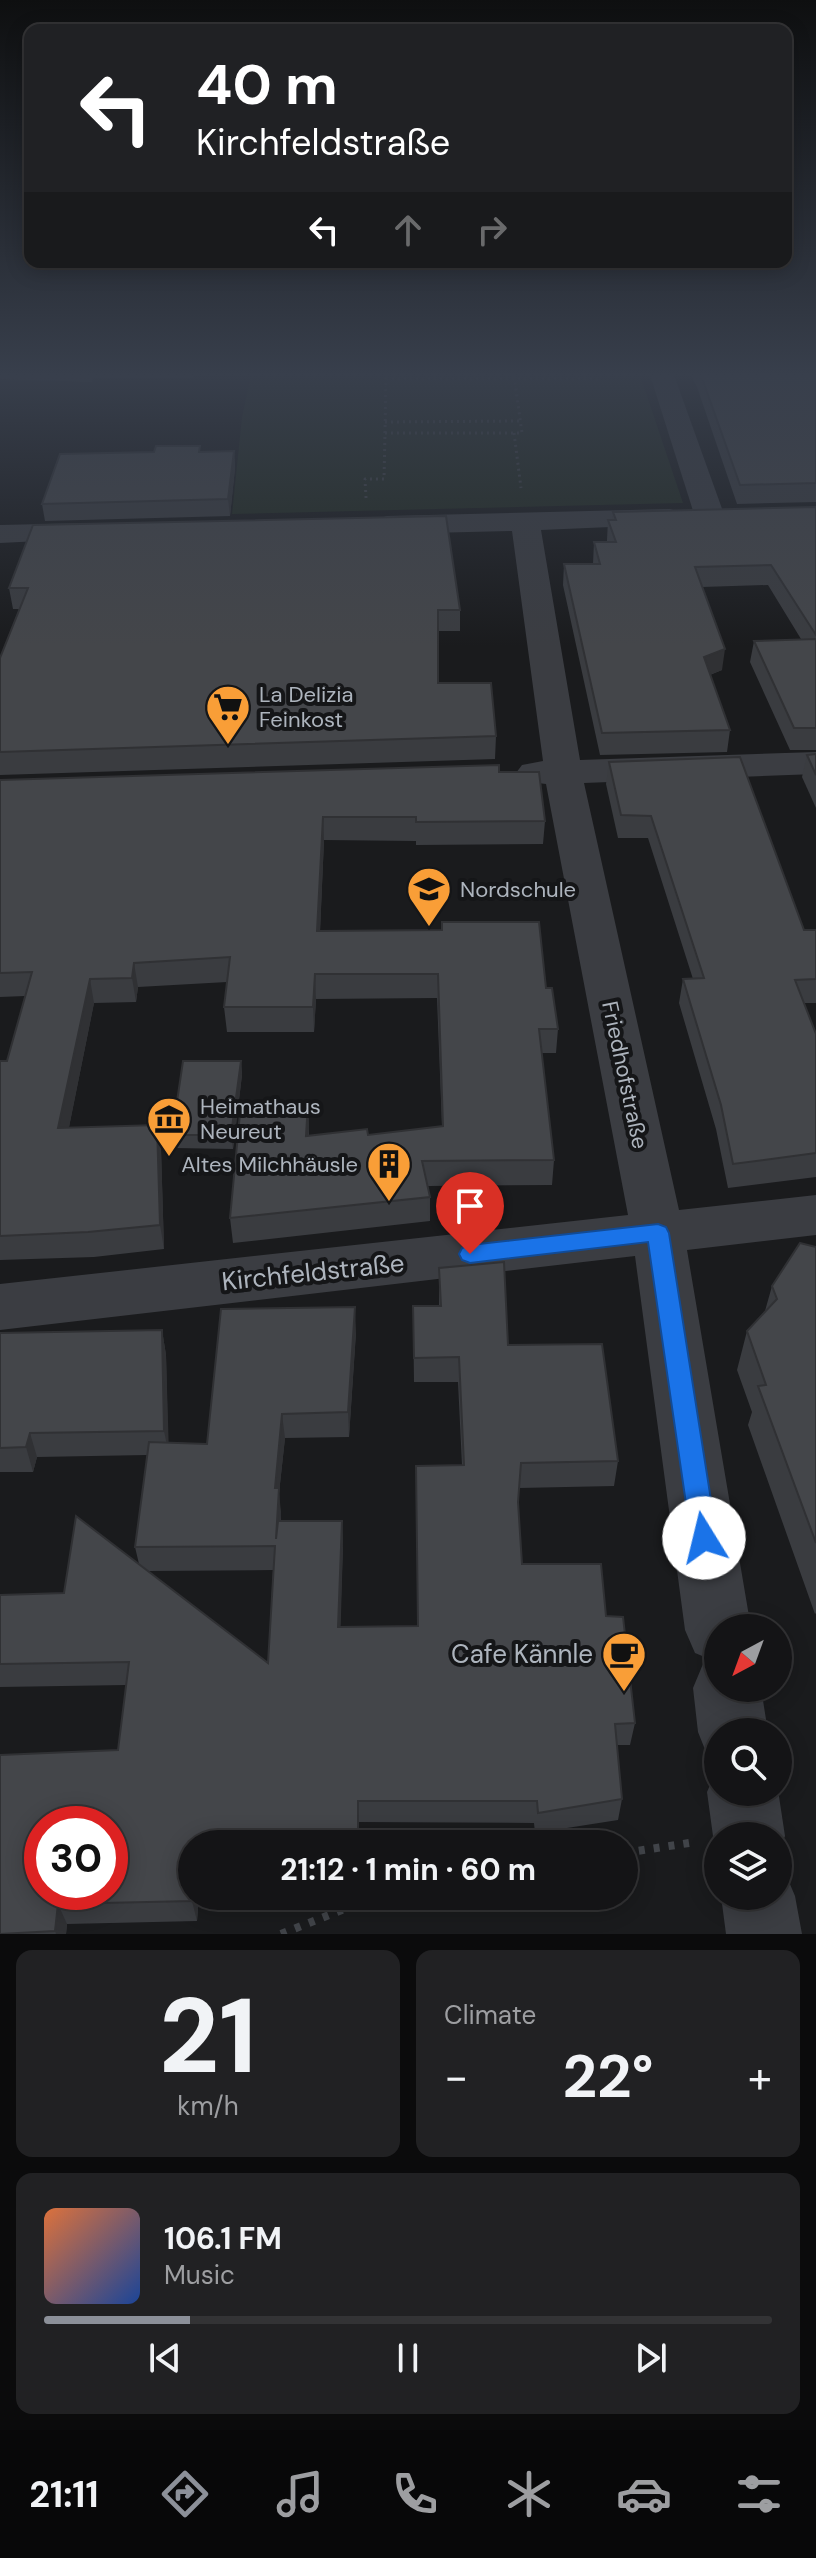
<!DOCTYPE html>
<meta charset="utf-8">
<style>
body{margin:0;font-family:"DM Sans",sans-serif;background:#212123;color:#f1f3f6;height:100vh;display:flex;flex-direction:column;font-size:30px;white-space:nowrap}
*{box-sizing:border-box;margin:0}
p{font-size:26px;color:#9d9ea1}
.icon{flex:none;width:44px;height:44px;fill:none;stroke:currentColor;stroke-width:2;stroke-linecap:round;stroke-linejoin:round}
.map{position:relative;height:1934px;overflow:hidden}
.drawer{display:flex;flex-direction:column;gap:16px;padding:16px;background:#0b0b0c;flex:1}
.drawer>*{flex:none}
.hud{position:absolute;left:24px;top:24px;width:768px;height:244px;border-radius:16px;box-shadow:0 4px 20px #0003,0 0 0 2px #333335;background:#202124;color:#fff;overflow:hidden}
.needle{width:52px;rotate:221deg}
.controls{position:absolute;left:704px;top:1614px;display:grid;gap:16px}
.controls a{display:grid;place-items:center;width:88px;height:88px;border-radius:50%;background:#141416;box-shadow:0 4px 20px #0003,0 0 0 2px #333335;font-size:40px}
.speed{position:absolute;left:24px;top:1806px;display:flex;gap:16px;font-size:40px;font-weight:700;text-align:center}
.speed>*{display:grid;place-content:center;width:104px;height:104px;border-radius:50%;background:#141416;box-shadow:0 4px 20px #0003,0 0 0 2px #333335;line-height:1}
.speed .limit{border:12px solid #d22;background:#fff;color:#111}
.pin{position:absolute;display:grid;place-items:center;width:68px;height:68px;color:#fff;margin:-82px -34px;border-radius:50% 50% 50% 0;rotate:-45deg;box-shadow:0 0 8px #0007}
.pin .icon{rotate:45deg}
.me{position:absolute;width:88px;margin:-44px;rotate:351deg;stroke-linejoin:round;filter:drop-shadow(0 0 6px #0008)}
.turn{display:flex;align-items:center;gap:28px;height:168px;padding:0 40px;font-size:36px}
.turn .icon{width:104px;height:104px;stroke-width:2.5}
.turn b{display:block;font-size:56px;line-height:68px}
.lanes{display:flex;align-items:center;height:76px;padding:0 40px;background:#0003;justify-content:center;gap:40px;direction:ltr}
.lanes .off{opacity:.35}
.big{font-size:60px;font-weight:700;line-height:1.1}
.drawer .widget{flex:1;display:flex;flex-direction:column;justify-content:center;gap:12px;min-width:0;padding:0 28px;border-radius:16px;background:#212123}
.drawer .dial{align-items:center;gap:0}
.dial b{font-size:104px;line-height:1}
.song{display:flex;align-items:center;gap:24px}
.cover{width:96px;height:96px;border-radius:12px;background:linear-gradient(135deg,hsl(20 70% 55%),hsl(220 70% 35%))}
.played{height:8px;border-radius:4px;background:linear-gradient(90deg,#8c9099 20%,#333335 20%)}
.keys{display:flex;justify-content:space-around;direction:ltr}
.heat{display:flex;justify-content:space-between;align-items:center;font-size:44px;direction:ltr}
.drawer .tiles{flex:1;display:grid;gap:16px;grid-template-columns:1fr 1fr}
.widget:last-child{grid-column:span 2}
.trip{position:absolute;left:178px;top:1830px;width:460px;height:80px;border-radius:40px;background:#141416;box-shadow:0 4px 20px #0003,0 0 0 2px #333335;font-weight:700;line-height:80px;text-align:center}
.tab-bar{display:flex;height:128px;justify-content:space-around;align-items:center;background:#080809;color:#9d9ea1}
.tab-bar .icon{width:56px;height:56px}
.tab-bar .selected{color:#8c9099}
.tab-bar b{font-size:36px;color:#f1f3f6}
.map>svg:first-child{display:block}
.green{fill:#222b22}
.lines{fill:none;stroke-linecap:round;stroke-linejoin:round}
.path-far1{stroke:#414449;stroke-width:3;stroke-dasharray:2 4;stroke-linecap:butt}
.path{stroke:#414449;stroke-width:8;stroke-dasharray:6 9;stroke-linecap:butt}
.minor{fill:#3b3d42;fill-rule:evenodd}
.wall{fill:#3a3c40;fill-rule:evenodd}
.shaded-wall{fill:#303134}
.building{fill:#44464a;stroke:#303134;stroke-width:2;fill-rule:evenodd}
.route{fill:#1a73e8;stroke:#114b97;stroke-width:2}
.labels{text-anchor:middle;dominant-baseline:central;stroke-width:8;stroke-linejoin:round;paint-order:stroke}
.poi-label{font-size:22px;fill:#adb4bd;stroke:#151618;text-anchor:start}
.street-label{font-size:22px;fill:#adb4bd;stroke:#151618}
.near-street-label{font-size:26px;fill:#adb4bd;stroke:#151618}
.near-poi-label{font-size:26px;fill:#adb4bd;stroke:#151618;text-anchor:end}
</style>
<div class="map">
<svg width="816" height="1934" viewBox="0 0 816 1934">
<rect width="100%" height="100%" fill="#1a1b1d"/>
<polygon class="green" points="251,375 640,375 683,503 232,514 242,417"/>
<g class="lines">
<g class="path-far1">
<polyline points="386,379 601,379"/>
<polyline points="385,422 520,421"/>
<polyline points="385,433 386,375"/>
<polyline points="514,433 521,488"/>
<polyline points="366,498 365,479 384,479 385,433 522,433 514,375"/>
</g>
<g class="path">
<polyline points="624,1853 689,1843"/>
<polyline points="281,1934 377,1896"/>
</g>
<g class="minor">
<polygon points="650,375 674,375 725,517 720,523 710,526 700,523 695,517"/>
<polygon points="670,509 680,512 685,518 680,524 541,530 580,760 816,752 816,774 584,783 679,1210 816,1195 816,1235 687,1250 751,1628 718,1628 718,1688 761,1688 768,1732 718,1732 718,1760 708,1757 698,1732 693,1688 703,1664 712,1660 695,1653 685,1630 635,1256 0,1330 0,1284 628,1215 546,784 522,781 516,773 522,765 543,761 512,531 387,534 377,531 372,525 377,519 387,516"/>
<polygon points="90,523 100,526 105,532 100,538 0,543 0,525"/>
<polygon points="718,1767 718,1792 778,1790 785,1836 778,1854 778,1836 718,1836 718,1849 713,1836 707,1792"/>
<polygon points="778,1867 784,1870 795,1896 802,1934 726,1934 721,1896 778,1896"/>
</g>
</g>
<g class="wall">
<polygon points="0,375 194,375 193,378 94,378 92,382 0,379"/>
<polygon points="691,375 816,375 816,502 737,504 697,387"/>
<polygon points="234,451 235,468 230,516 45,521 42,504 154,452"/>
<polygon points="816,507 816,750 790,750 750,662 754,641 801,639 768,585 702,587 722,670 710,675 730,730 727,752 600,755 563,585 564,564 593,564 594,542 607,542 607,540 608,520 612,520 613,512"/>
<polygon points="33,525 460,610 460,631 438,631 438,683 496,736 495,759 0,775 0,658 19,609 13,609 9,588"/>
<polygon points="816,754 816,808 802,777 807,755"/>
<polygon points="609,762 804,930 816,930 816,1003 804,1003 816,1034 816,1177 728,1188 716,1129 679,1003 683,979 693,979 648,838 618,838 606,784"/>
<polygon points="499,772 545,821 543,844 416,845 416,841 324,840 320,931 546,988 558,1029 556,1053 542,1053 554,1160 552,1185 428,1186 430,1197 430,1221 233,1243 230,1218 308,1103 309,1136 368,1135 442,1126 437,998 316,999 314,1032 227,1032 224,1007 227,982 138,987 136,1002 94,1003 69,1127 161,1149 164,1249 94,1257 0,1260 0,1061 7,1061 25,996 0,997 0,780"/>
<polygon points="241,1061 242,1075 233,1149 174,1148 172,1135"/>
<polygon points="816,1247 816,1613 815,1614 748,1425 752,1412 737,1370 747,1331 765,1311 772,1286"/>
<path d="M439 1268 508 1345 618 1461 614 1486 519 1488 518 1502 522 1564 606 1616 635 1723 630 1745H617L622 1799 618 1820 535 1833 534 1823 359 1822 192 1844V1896H199L197 1921 67 1924 66 1934H0L118 1750 126 1685 0 1687V1595L64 1593 139 1564 135 1547 147 1455 37 1457 33 1472H0V1333L162 1330 166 1355 168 1442 207 1444 356 1332 349 1437 285 1438 279 1493 281 1521H342L343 1545 340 1627 417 1626 462 1465 458 1382H414L413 1306H439ZM273 1570 268 1663 148 1571Z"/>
</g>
<g class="shaded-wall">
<polygon points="234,451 235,468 230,516 228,499"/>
<polygon points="725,649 722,670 701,678 704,657"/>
<polygon points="323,817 324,840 319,955 317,931"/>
<polygon points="134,963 138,987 136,1002 132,978"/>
<polygon points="315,974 316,999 314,1032 313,1007"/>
<polygon points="90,979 94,1003 64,1152 58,1128"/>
<polygon points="241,1061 242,1075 233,1149 231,1135"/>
<polygon points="308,1103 309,1127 307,1160 306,1136"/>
<polygon points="157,1125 161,1149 164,1249 160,1225"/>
<polygon points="355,1307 356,1332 349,1437 348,1412"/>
<polygon points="162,1330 166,1355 169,1455 164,1431"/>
<polygon points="282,1414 285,1438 279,1493 281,1512 278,1562 275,1488"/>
<polygon points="30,1433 37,1457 33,1472 26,1447"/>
<polygon points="342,1521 343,1545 340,1650 338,1627"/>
<polygon points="358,1801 359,1822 359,1844 358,1844"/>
<polygon points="192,1896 199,1896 197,1921 192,1901"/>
<polygon points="58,1904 67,1924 66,1934 56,1934 55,1931"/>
</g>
<g class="building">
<polygon points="701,375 816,375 816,483 740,485"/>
<polygon points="156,446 200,446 199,452 234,451 228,499 42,504 60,454 154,452"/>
<polygon points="816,507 816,635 771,565 695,567 725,649 704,657 730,730 602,733 564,564 600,564 594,542 616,542 608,520 616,520 613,512"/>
<polygon points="446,516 460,610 438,610 438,683 491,683 496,736 0,752 0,658 28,588 9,588 33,525"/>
<polygon points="816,639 816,728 794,728 754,641"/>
<polygon points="816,754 816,775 807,755"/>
<polygon points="740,757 804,930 816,930 816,979 795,980 816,1034 816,1153 733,1164 721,1105 683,979 704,978 651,816 621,815 609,762"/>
<polygon points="499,765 499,772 539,772 545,821 416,822 416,817 323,817 317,931 442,930 442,922 539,922 546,988 552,988 558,1029 539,1029 554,1160 422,1161 430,1197 230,1218 241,1103 308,1103 306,1136 367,1129 368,1135 443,1126 438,974 315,974 313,1007 224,1007 230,957 134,963 132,978 90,979 58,1128 157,1125 160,1225 88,1232 0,1236 0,1061 7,1061 32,972 0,973 0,780"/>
<polygon points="183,1061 241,1061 231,1135 172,1135"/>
<polygon points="800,1243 816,1247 816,1543 758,1386 766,1385 747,1331 777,1299 772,1286"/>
<path d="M504 1262 508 1345 602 1344 618 1461 521 1463 518 1502 522 1564H601L606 1616 623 1617 635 1723 615 1724 622 1799 538 1813 537 1801H358V1844H192V1901L58 1904 55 1931 0 1934V1755L118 1750 129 1662 0 1664V1595L64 1593 76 1516 268 1663 275 1546 135 1547 149 1442 207 1444 221 1309 355 1307 348 1412 282 1414 275 1488H279L276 1539 278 1521H342L338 1627 418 1626 416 1466 464 1465 459 1357 414 1358 413 1306H441L439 1268ZM42 1824H110V1892H42Z"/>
<polygon points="162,1330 164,1431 30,1433 26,1447 0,1448 0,1333"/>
</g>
<linearGradient id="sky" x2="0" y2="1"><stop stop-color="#0e0f10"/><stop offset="0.58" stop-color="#383f4c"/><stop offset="1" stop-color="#383f4c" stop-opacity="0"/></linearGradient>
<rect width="816" height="646" fill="url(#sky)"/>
<polygon class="route" points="658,1224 666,1227 669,1233 717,1538 713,1547 704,1550 695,1547 691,1538 648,1242 470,1263 462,1260 459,1254 462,1248 470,1245"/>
<defs>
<g id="supermarket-pin" transform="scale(2.3)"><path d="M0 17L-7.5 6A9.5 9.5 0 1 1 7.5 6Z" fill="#f99e37" stroke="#151618"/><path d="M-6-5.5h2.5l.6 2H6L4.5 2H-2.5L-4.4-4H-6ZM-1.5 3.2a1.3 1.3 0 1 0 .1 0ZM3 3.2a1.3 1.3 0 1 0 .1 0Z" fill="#111"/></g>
<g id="school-pin" transform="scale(2.3)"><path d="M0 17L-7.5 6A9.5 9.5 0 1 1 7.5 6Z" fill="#f99e37" stroke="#151618"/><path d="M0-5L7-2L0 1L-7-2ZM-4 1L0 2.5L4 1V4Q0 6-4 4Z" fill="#111"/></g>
<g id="museum-pin" transform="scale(2.3)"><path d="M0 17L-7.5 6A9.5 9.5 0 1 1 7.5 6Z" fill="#f99e37" stroke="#151618"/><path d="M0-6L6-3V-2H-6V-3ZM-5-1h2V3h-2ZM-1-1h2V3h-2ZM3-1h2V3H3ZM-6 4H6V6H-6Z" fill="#111"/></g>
<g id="building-pin" transform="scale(2.3)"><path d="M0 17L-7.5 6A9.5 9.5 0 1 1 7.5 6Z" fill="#f99e37" stroke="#151618"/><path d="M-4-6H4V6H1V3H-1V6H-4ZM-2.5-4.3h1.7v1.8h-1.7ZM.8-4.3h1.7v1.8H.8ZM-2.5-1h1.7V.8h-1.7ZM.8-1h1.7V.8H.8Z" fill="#111"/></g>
<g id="cafe-pin" transform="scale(2.3)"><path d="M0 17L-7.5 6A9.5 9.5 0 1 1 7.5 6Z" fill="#f99e37" stroke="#151618"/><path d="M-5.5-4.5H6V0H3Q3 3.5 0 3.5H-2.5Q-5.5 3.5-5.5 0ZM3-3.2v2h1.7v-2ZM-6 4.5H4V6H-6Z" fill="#111"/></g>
</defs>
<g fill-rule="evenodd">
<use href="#supermarket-pin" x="228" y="707"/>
<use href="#school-pin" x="429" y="889"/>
<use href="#museum-pin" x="169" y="1119"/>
<use href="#building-pin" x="389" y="1164"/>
<use href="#cafe-pin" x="624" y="1654"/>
</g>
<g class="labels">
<g class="poi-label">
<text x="259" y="694">La Delizia<tspan x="259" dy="25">Feinkost</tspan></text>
<text x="460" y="889">Nordschule</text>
<text x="200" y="1106">Heimathaus<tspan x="200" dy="25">Neureut</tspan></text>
<text x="358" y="1164" text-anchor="end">Altes Milchhäusle</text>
</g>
<g class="street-label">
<text transform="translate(625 1075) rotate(78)">Friedhofstraße</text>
</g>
<g class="near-street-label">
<text transform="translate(313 1272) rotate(-6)">Kirchfeldstraße</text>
</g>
<g class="near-poi-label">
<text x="593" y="1654">Cafe Kännle</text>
</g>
</g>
</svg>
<div class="controls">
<a><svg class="needle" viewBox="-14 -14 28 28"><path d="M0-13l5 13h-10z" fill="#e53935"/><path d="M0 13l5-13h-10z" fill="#9d9ea1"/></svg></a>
<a><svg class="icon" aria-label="search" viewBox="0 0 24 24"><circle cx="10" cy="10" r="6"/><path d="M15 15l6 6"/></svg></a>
<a><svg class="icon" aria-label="layers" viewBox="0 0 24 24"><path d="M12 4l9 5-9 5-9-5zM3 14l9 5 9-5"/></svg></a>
</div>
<div class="speed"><div class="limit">30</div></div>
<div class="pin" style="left:470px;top:1254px;background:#d93025"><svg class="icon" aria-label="arrive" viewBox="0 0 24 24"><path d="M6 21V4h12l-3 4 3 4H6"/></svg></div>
<svg class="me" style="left:704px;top:1538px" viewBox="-20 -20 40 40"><circle r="19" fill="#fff"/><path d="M0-13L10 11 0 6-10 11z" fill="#1a73e8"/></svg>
<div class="trip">21:12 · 1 min · 60 m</div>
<div class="hud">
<div class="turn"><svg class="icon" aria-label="left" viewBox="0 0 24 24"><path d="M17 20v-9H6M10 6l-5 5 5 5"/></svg><div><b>40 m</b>Kirchfeldstraße</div></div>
<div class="lanes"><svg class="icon" aria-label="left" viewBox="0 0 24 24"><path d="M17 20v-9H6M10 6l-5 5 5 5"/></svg><svg class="icon off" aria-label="ahead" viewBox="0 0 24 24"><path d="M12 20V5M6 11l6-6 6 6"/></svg><svg class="icon off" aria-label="right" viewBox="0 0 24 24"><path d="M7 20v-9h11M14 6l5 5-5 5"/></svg></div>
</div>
</div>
<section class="drawer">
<div class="tiles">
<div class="widget dial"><b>21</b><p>km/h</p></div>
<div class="widget"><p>Climate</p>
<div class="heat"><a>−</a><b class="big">22°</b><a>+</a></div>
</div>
<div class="widget">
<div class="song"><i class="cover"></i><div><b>106.1 FM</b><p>Music</p></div></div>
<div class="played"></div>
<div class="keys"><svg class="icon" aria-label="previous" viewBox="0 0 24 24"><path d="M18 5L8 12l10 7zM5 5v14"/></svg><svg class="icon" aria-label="pause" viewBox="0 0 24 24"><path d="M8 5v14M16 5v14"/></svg><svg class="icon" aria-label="next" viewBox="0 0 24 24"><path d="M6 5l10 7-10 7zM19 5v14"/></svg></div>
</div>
</div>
</section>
<nav class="tab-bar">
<b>21:11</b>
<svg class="icon selected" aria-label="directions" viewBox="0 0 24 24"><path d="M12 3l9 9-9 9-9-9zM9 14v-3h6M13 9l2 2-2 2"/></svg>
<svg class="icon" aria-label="music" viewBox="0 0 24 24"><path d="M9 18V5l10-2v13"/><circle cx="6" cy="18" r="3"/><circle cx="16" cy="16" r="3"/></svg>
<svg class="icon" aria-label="phone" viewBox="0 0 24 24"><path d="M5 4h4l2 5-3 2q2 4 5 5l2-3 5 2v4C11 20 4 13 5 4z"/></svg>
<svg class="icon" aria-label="climate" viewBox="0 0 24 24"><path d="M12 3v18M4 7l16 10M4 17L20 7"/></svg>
<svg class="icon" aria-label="car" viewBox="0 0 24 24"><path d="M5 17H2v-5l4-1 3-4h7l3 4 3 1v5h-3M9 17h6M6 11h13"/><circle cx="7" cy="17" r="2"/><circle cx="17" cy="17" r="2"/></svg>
<svg class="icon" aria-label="filters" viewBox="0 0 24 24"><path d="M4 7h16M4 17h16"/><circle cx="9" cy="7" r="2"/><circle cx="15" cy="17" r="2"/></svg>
</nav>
